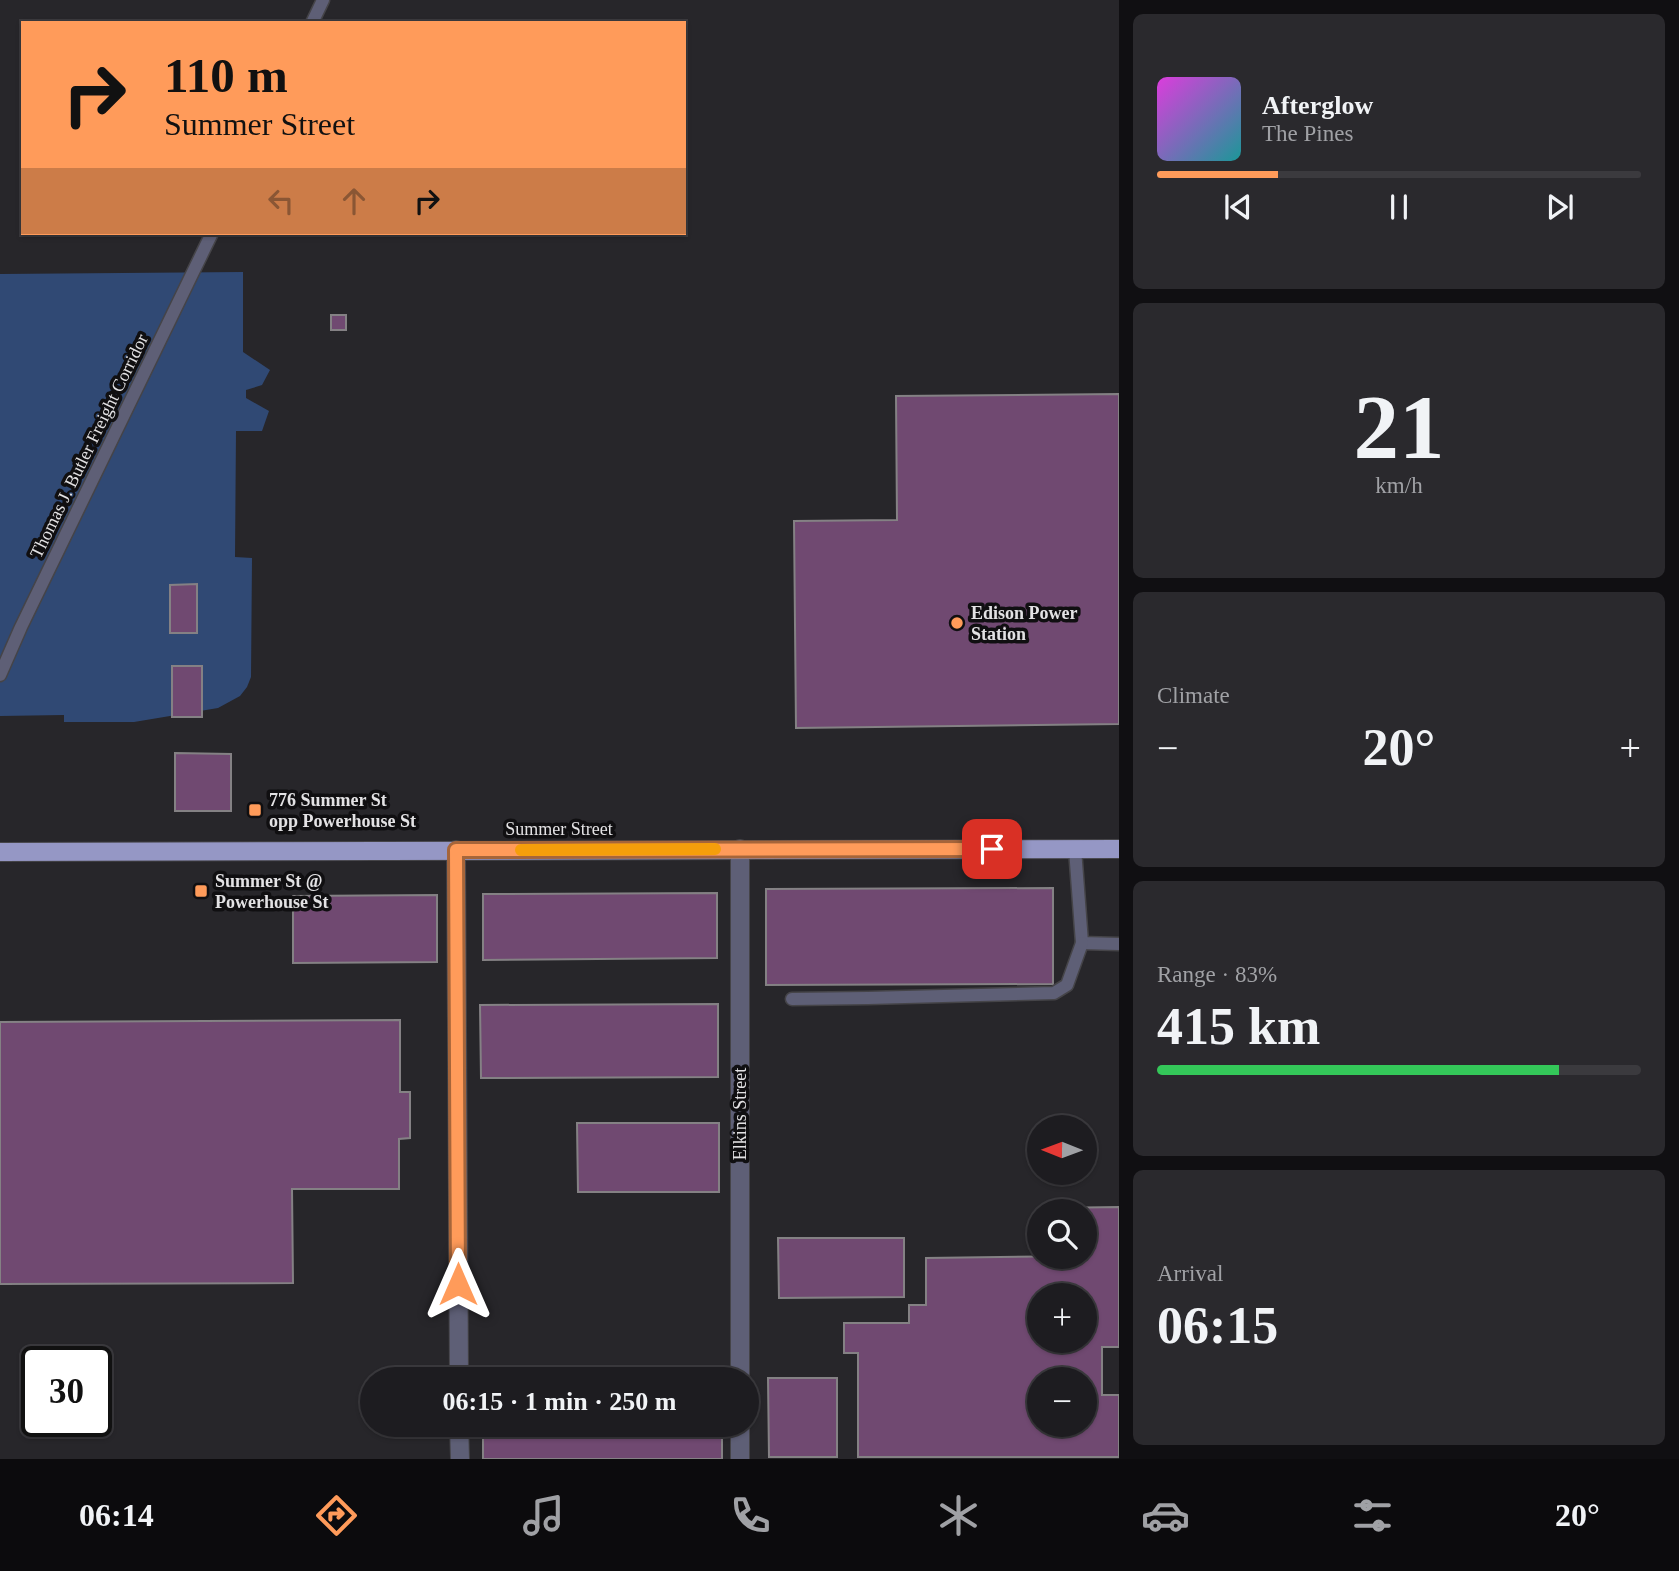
<!DOCTYPE html>
<meta charset="utf-8">
<style>
body{margin:0;font-family:"Times New Roman",serif;background:#2a292d;color:#f1f3f6;height:100vh;display:flex;flex-direction:column;font-size:26px;white-space:nowrap}
*{box-sizing:border-box;margin:0}
p{font-size:23px;color:#a0a1a5}
.icon{flex:none;width:38px;height:38px;fill:none;stroke:currentColor;stroke-width:2;stroke-linecap:round;stroke-linejoin:round}
.map{position:relative;flex:1;overflow:hidden}
.details{display:flex;flex-direction:column;gap:14px;padding:14px;background:#100f12;width:560px}
.details>*{flex:none}
.guide{position:absolute;left:21px;top:21px;width:665px;height:214px;border-radius:0px;box-shadow:0 2px 5px #0004,0 0 0 2px #3b3a3e;background:#ff9b5a;color:#111;overflow:hidden}
.needle{width:46px;rotate:271deg}
.buttons{position:absolute;left:1027px;top:1115px;display:grid;gap:14px}
.buttons a{display:grid;place-items:center;width:70px;height:70px;border-radius:50%;background:#1d1c20;box-shadow:0 2px 5px #0004,0 0 0 2px #3b3a3e;font-size:35px}
.speed{position:absolute;left:21px;top:1346px;display:flex;gap:14px;font-size:35px;font-weight:700;text-align:center}
.speed>*{display:grid;place-content:center;width:91px;height:91px;border-radius:50%;background:#1d1c20;box-shadow:0 2px 5px #0004,0 0 0 2px #3b3a3e;line-height:1}
.speed .limit{border:4px solid #111;border-radius:10px;background:#fff;color:#111}
.pin{position:absolute;display:grid;place-items:center;width:60px;height:60px;color:#fff;margin:-30px;border-radius:14px;box-shadow:0 4px 10px #0006}
.me{position:absolute;width:77px;margin:-38px;rotate:0deg;stroke-linejoin:round;filter:drop-shadow(0 0 5px #0008)}
.turn{display:flex;align-items:center;gap:24px;height:147px;padding:0 28px;font-size:32px}
.turn .icon{width:91px;height:91px;stroke-width:2.5}
.turn b{display:block;font-size:49px;line-height:60px}
.lanes{display:flex;align-items:center;height:66px;padding:0 28px;background:#0003;justify-content:center;gap:35px;direction:ltr}
.lanes .off{opacity:.35}
.big{font-size:52px;font-weight:700;line-height:1.1}
.details .card{flex:1;display:flex;flex-direction:column;justify-content:center;gap:10px;min-width:0;padding:0 24px;border-radius:10px;background:#2a292d}
.details .dial{align-items:center;gap:0}
.dial b{font-size:91px;line-height:1}
.song{display:flex;align-items:center;gap:21px}
.cover{width:84px;height:84px;border-radius:10px;background:linear-gradient(135deg,hsl(300 70% 55%),hsl(180 70% 35%))}
.played{height:7px;border-radius:4px;background:linear-gradient(90deg,#ff9b5a 25%,#3b3a3e 25%)}
.keys{display:flex;justify-content:space-around;direction:ltr}
.heat{display:flex;justify-content:space-between;align-items:center;font-size:38px;direction:ltr}
.charge{height:10px;border-radius:5px;background:linear-gradient(90deg,#34c759 83%,#3b3a3e 0)}
.trip{position:absolute;left:360px;top:1367px;width:399px;height:70px;border-radius:35px;background:#1d1c20;box-shadow:0 2px 5px #0004,0 0 0 2px #3b3a3e;font-weight:700;line-height:70px;text-align:center}
.dock{display:flex;height:112px;justify-content:space-around;align-items:center;background:#0c0b0d;color:#a0a1a5}
.dock .icon{width:49px;height:49px}
.dock .selected{color:#ff9b5a}
.dock b{font-size:32px;color:#f1f3f6}
main{display:flex;flex:1;min-height:0}
.map>svg:first-child{display:block}
.water{fill:#304974}
.building{fill:#704971;stroke:#848184;stroke-width:2;fill-rule:evenodd}
.lines{fill:none;stroke-linecap:round;stroke-linejoin:round}
.lane-casing{stroke:#454448;stroke-width:15}
.street-casing{stroke:#454448;stroke-width:20}
.primary-casing{stroke:#454448;stroke-width:20}
.lane{stroke:#5e5f76;stroke-width:12}
.street{stroke:#5e5f76;stroke-width:18}
.primary{stroke:#9597c5;stroke-width:18}
.route-casing{stroke:#a6653a;stroke-width:18}
.route{stroke:#ff9b5a;stroke-width:12}
.slow{stroke:#f59e0b;stroke-width:12}
.poi-dot{fill:#ff9b5a;stroke:#100f11;stroke-width:2.5}
.labels{text-anchor:middle;dominant-baseline:central;stroke-width:7;stroke-linejoin:round;paint-order:stroke}
.street-label{font-size:18px;fill:#e3e2e4;stroke:#100f11}
.poi-label{font-size:18px;font-weight:bold;fill:#e3e2e4;stroke:#100f11;text-anchor:start}
</style>
<main>
<div class="map">
<svg width="1119" height="1459" viewBox="0 0 1119 1459">
<rect width="100%" height="100%" fill="#27262a"/>
<polygon class="water" points="243,272 243,352 270,370 262,385 246,390 246,398 269,411 262,431 236,431 235,557 252,558 251,677 247,687 240,696 218,708 134,722 64,722 64,715 0,716 0,274"/>
<g class="building">
<rect x="331" y="315" width="15" height="15"/>
<polygon points="1119,394 1119,724 796,728 794,521 897,520 896,396"/>
<polygon points="197,584 197,633 170,633 170,585"/>
<rect x="172" y="666" width="30" height="51"/>
<polygon points="175,753 231,754 231,811 175,811"/>
<polygon points="1053,888 1053,984 766,985 766,889"/>
<polygon points="717,893 717,958 483,960 483,894"/>
<polygon points="437,895 437,962 293,963 293,896"/>
<polygon points="718,1004 718,1077 481,1078 480,1005"/>
<polygon points="400,1020 400,1092 410,1092 410,1138 399,1139 399,1189 292,1189 293,1283 0,1284 0,1022"/>
<polygon points="577,1123 719,1123 719,1192 578,1192"/>
<path d="M1119 1207V1347H1102V1395H1119V1457H858V1353H844V1323H909V1305H926V1258L1085 1256V1211H1049V1208ZM1040 1295H1085V1340H1040ZM1040 1379H1085V1424H1040Z"/>
<polygon points="778,1238 904,1238 904,1297 779,1298"/>
<polygon points="768,1378 837,1378 837,1457 769,1457"/>
<rect x="483" y="1424" width="239" height="35"/>
</g>
<g class="lines">
<g class="lane-casing">
<g id="lane">
<polyline points="312,23 323,0"/>
<polyline points="0,675 21,627 212,233"/>
<polyline points="1075,849 1082,943 1119,944"/>
<polyline points="792,999 868,998 1054,993 1067,985 1082,943"/>
</g>
</g>
<g class="street-casing">
<g id="street">
<polyline points="456,850 459,1379"/>
<polyline points="740,1379 740,849"/>
<polyline points="459,1424 460,1459"/>
<polyline points="740,1424 740,1459"/>
</g>
</g>
<g class="primary-casing">
<polyline id="primary" points="0,852 1119,849"/>
</g>
<use href="#lane" class="lane"/>
<use href="#street" class="street"/>
<use href="#primary" class="primary"/>
</g>
<g class="lines">
<g class="route-casing">
<polyline id="route" points="458,1284 456,850 992,849"/>
</g>
<use href="#route" class="route"/>
<polyline class="slow" points="521,850 715,849"/>
</g>
<g class="poi-dot">
<circle cx="957" cy="623" r="7"/>
<rect x="248" y="803" width="14" height="14" rx="3.5"/>
<rect x="194" y="884" width="14" height="14" rx="3.5"/>
</g>
<g class="labels">
<g class="street-label">
<text transform="translate(89 446) rotate(-64)">Thomas J. Butler Freight Corridor</text>
<text x="559" y="829">Summer Street</text>
<text transform="translate(740 1114) rotate(-90)">Elkins Street</text>
</g>
<g class="poi-label">
<text x="971" y="613">Edison Power<tspan x="971" dy="21">Station</tspan></text>
<text x="269" y="800">776 Summer St<tspan x="269" dy="21">opp Powerhouse St</tspan></text>
<text x="215" y="881">Summer St @<tspan x="215" dy="21">Powerhouse St</tspan></text>
</g>
</g>
</svg>
<div class="buttons">
<a><svg class="needle" viewBox="-14 -14 28 28"><path d="M0-13l5 13h-10z" fill="#e53935"/><path d="M0 13l5-13h-10z" fill="#a0a1a5"/></svg></a>
<a><svg class="icon" aria-label="search" viewBox="0 0 24 24"><circle cx="10" cy="10" r="6"/><path d="M15 15l6 6"/></svg></a>
<a>+</a>
<a>−</a>
</div>
<div class="speed"><div class="limit">30</div></div>
<div class="pin" style="left:992px;top:849px;background:#d93025"><svg class="icon" aria-label="arrive" viewBox="0 0 24 24"><path d="M6 21V4h12l-3 4 3 4H6"/></svg></div>
<svg class="me" style="left:458px;top:1284px" viewBox="-20 -20 40 40"><path d="M0-17L14 15 0 8-14 15z" fill="#ff9b5a" stroke="#fff" stroke-width="4"/></svg>
<div class="trip">06:15 · 1 min · 250 m</div>
<div class="guide">
<div class="turn"><svg class="icon" aria-label="right" viewBox="0 0 24 24"><path d="M7 20v-9h11M14 6l5 5-5 5"/></svg><div><b>110 m</b>Summer Street</div></div>
<div class="lanes"><svg class="icon off" aria-label="left" viewBox="0 0 24 24"><path d="M17 20v-9H6M10 6l-5 5 5 5"/></svg><svg class="icon off" aria-label="ahead" viewBox="0 0 24 24"><path d="M12 20V5M6 11l6-6 6 6"/></svg><svg class="icon" aria-label="right" viewBox="0 0 24 24"><path d="M7 20v-9h11M14 6l5 5-5 5"/></svg></div>
</div>
</div>
<section class="details">
<div class="card">
<div class="song"><i class="cover"></i><div><b>Afterglow</b><p>The Pines</p></div></div>
<div class="played"></div>
<div class="keys"><svg class="icon" aria-label="previous" viewBox="0 0 24 24"><path d="M18 5L8 12l10 7zM5 5v14"/></svg><svg class="icon" aria-label="pause" viewBox="0 0 24 24"><path d="M8 5v14M16 5v14"/></svg><svg class="icon" aria-label="next" viewBox="0 0 24 24"><path d="M6 5l10 7-10 7zM19 5v14"/></svg></div>
</div>
<div class="card dial"><b>21</b><p>km/h</p></div>
<div class="card"><p>Climate</p>
<div class="heat"><a>−</a><b class="big">20°</b><a>+</a></div>
</div>
<div class="card"><p>Range · 83%</p><b class="big">415 km</b><div class="charge"></div></div>
<div class="card"><p>Arrival</p><b class="big">06:15</b></div>
</section>
</main>
<nav class="dock">
<b>06:14</b>
<svg class="icon selected" aria-label="directions" viewBox="0 0 24 24"><path d="M12 3l9 9-9 9-9-9zM9 14v-3h6M13 9l2 2-2 2"/></svg>
<svg class="icon" aria-label="music" viewBox="0 0 24 24"><path d="M9 18V5l10-2v13"/><circle cx="6" cy="18" r="3"/><circle cx="16" cy="16" r="3"/></svg>
<svg class="icon" aria-label="phone" viewBox="0 0 24 24"><path d="M5 4h4l2 5-3 2q2 4 5 5l2-3 5 2v4C11 20 4 13 5 4z"/></svg>
<svg class="icon" aria-label="climate" viewBox="0 0 24 24"><path d="M12 3v18M4 7l16 10M4 17L20 7"/></svg>
<svg class="icon" aria-label="car" viewBox="0 0 24 24"><path d="M5 17H2v-5l4-1 3-4h7l3 4 3 1v5h-3M9 17h6M6 11h13"/><circle cx="7" cy="17" r="2"/><circle cx="17" cy="17" r="2"/></svg>
<svg class="icon" aria-label="filters" viewBox="0 0 24 24"><path d="M4 7h16M4 17h16"/><circle cx="9" cy="7" r="2"/><circle cx="15" cy="17" r="2"/></svg>
<b>20°</b>
</nav>
